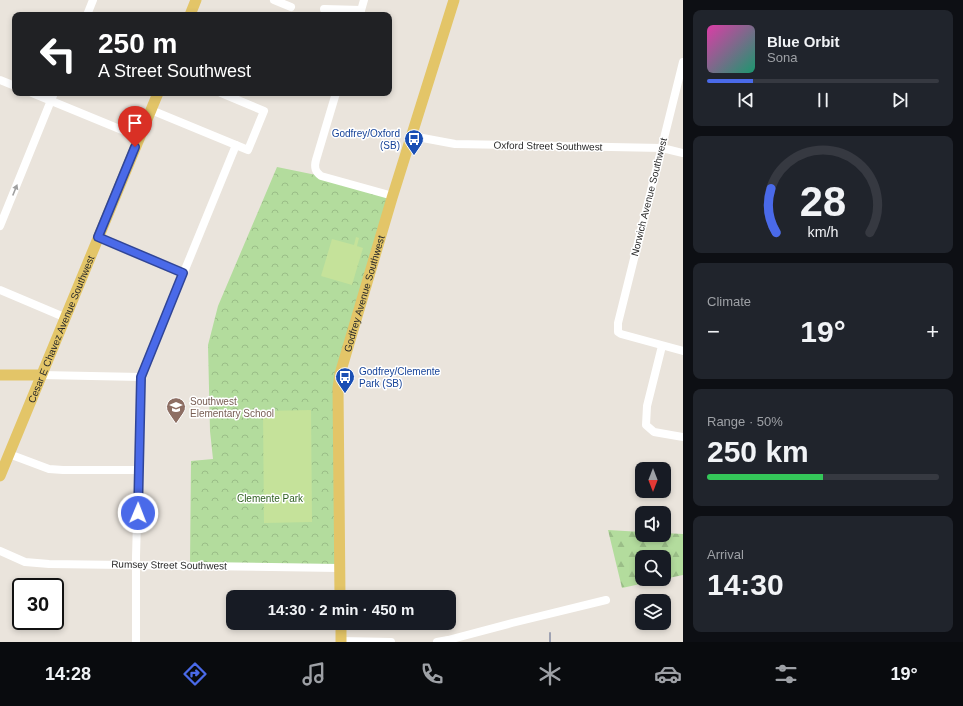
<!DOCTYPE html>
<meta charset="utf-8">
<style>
body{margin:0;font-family:Arial,sans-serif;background:#20242c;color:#f1f3f6;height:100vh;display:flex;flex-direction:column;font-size:15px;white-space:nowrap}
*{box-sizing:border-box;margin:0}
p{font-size:13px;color:#9ea1a6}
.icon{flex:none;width:22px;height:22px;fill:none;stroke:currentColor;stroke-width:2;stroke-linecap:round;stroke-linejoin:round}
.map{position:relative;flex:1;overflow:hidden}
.details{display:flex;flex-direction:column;gap:10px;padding:10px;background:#0d0f14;width:280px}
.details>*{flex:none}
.hud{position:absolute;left:12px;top:12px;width:380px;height:84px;border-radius:8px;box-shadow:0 2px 6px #0003;background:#202124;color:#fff;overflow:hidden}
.needle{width:26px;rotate:180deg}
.controls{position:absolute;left:635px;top:462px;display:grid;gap:8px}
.controls a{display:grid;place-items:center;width:36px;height:36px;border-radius:8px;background:#171b24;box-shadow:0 2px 6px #0003;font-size:20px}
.speed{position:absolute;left:12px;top:578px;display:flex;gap:8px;font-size:20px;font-weight:700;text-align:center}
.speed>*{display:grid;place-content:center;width:52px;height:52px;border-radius:50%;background:#171b24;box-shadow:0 2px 6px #0003;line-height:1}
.speed .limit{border:2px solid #111;border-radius:6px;background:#fff;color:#111}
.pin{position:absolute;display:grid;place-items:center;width:34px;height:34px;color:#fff;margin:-41px -17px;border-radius:50% 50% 50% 0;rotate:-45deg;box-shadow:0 0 4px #0007}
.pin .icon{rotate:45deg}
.me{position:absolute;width:44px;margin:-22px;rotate:1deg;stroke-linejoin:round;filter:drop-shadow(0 0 3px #0008)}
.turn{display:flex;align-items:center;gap:14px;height:84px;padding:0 20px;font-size:18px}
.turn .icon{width:52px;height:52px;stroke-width:2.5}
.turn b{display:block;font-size:28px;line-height:34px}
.big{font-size:30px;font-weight:600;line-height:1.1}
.details .card{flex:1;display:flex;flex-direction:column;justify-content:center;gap:6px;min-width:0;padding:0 14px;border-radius:8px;background:#20242c}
.details .dial{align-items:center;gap:0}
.dial svg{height:104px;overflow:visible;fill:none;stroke:#363941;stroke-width:7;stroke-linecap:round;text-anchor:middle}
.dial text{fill:#f1f3f6;stroke:none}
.song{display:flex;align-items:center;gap:12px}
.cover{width:48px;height:48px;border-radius:6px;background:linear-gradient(135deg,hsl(320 70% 55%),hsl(160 70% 35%))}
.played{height:4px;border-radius:2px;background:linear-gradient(90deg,#4a6ae9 20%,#363941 20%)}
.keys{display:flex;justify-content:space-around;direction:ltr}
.heat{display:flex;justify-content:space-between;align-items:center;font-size:22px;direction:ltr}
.charge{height:6px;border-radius:3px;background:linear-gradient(90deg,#34c759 50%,#363941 0)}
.trip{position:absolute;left:226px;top:590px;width:230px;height:40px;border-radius:8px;background:#171b24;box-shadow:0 2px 6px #0003;font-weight:600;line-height:40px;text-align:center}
.dock{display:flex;height:64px;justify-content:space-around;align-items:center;background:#090b0e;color:#9ea1a6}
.dock .icon{width:28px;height:28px}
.dock .current{color:#4a6ae9}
.dock b{font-size:18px;color:#f1f3f6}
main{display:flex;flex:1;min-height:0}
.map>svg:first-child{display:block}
.forest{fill:url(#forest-firs)}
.park{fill:url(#park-crowns)}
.pitch{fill:#c5e29a}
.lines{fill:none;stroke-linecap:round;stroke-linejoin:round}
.minor{stroke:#fff;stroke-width:8}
.major{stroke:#e3c568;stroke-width:11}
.rail{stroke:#9fa2b2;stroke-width:2}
.oneway{fill:#9f9f9f}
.route-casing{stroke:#304597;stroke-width:10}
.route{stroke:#4a6ae9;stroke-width:7}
.labels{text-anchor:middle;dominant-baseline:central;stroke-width:3;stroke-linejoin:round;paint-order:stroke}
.transit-label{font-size:10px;fill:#164399;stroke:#fff;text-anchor:end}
.street-label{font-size:10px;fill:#292929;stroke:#fff}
.education-label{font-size:10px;fill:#785e54;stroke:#fff;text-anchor:start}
.park-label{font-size:10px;fill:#2e5f20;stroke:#fff}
</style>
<main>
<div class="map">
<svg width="683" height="642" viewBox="0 0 683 642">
<defs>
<pattern id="forest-firs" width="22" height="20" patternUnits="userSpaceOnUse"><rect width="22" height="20" fill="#b3dc9d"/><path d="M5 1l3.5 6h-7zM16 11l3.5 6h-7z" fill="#9abd87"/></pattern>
<pattern id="park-crowns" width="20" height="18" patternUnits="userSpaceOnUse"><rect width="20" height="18" fill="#b3dc9d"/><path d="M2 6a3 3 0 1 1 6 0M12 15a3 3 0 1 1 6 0" fill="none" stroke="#9abd87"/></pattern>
</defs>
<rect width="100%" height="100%" fill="#eae4dc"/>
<polygon class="forest" points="608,530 642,532 642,535 664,535 664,533 683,534 683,575 664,579 664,557 642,557 642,579 663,579 622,588"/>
<polygon class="park" points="277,167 321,176 393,196 340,374 339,568 190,566 191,461 213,459 210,431 208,345 218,306"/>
<g class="pitch">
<polygon points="356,237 359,238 357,246 363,248 352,285 321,276 332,239 354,245"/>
<polygon points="311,410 312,522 264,523 263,411"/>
</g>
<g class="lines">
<g class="minor">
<polyline points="274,0 291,7"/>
<polyline points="324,9 361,10"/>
<polyline points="360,14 364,0"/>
<polyline points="87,15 93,0"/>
<polyline points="683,62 618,323 618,332 621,334 683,351"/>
<polyline points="0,80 15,86"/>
<polyline points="32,93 139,137"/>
<path d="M336 93 316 160C314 167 315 172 321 176L393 196"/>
<polyline points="151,110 248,150 264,111 221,93"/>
<polyline points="412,136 455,144 662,148 683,153"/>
<polyline points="0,226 54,93"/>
<polyline points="98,237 183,273"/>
<polyline points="0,290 64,317"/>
<polyline points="662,346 647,406 646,425 654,432 683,437"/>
<polyline points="41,375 141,377"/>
<polyline points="9,454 49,469 63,470 139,470"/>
<polyline points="0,551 25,562 49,564 339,568"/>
<polyline points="341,641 391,642"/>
<polyline points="136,642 136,557 141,377 236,145"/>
<polyline points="437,642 448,640 512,623 606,600"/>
</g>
<g class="major">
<polyline points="190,15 196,0"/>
<polyline points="0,375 41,375"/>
<path id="s1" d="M0 476 158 93"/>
<path id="s2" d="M340 597 338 388 340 374 392 198 454 0"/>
<polyline points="341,623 341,642"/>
</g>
<polyline class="rail" points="550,633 550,642"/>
</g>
<defs><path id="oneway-solid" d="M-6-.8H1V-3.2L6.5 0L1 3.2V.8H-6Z"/></defs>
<use class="oneway" href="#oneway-solid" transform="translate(15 190) rotate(-68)"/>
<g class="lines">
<g class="route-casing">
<polyline id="route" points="135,147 98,237 183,273 141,377 138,513"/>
</g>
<use href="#route" class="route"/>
</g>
<defs>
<g id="bus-pin" transform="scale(1)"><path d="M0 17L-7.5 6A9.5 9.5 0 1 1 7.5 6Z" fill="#1a4fb4" stroke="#fff"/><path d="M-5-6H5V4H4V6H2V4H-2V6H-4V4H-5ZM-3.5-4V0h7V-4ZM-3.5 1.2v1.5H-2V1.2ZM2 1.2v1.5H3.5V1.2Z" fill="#fff"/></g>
<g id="school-pin" transform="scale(1)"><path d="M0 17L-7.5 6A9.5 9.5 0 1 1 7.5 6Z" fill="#8d6e63" stroke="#fff"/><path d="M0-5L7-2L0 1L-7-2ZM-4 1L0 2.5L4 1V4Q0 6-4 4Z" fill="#fff"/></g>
</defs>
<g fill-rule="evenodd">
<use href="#bus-pin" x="414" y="139"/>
<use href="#bus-pin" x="345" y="377"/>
<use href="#school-pin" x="176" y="407"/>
</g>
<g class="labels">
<g class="transit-label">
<text x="400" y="133">Godfrey/Oxford<tspan x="400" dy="12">(SB)</tspan></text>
<text x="359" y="371" text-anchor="start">Godfrey/Clemente<tspan x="359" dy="12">Park (SB)</tspan></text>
</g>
<g class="street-label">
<text transform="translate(548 146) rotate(1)">Oxford Street Southwest</text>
<text transform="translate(649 197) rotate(-76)">Norwich Avenue Southwest</text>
<text stroke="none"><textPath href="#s2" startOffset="307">Godfrey Avenue Southwest</textPath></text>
<text stroke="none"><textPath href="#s1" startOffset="159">Cesar E Chavez Avenue Southwest</textPath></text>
<text transform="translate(169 565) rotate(1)">Rumsey Street Southwest</text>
</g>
<g class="education-label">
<text x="190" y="401">Southwest<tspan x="190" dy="12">Elementary School</tspan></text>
</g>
<g class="park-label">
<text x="270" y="498">Clemente Park</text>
</g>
</g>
</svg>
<div class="controls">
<a><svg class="needle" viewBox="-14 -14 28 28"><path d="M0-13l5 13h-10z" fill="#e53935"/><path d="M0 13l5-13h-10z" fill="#9ea1a6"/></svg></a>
<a><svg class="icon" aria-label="sound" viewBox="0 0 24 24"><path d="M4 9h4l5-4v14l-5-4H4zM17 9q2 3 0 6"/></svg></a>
<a><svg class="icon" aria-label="search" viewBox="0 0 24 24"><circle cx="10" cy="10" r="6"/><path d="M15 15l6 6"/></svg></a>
<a><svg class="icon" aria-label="layers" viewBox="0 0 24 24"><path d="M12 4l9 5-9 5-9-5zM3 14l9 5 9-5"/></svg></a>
</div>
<div class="speed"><div class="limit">30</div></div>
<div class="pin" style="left:135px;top:147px;background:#d93025"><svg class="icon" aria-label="arrive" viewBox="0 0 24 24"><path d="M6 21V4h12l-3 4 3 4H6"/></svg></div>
<svg class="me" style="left:138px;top:513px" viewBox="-20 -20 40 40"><circle r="17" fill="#4a6ae9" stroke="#fff" stroke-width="3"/><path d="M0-11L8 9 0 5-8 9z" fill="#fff"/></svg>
<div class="trip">14:30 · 2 min · 450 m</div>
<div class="hud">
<div class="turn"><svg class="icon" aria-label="left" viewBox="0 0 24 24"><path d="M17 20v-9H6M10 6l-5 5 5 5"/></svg><div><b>250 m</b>A Street Southwest</div></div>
</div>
</div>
<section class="details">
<div class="card">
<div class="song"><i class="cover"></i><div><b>Blue Orbit</b><p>Sona</p></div></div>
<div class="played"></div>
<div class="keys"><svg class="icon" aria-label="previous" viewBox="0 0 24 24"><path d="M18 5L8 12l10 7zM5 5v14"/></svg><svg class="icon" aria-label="pause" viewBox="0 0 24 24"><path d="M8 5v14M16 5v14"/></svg><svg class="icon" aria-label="next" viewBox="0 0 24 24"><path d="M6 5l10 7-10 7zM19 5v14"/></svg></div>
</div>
<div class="card dial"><svg viewBox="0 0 100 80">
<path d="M14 69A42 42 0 1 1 86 69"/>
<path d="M14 69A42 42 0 0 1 10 35" stroke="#4a6ae9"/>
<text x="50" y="56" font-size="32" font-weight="700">28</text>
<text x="50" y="72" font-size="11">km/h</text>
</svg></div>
<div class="card"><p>Climate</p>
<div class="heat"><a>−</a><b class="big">19°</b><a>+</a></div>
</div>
<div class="card"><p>Range · 50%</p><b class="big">250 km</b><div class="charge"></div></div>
<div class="card"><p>Arrival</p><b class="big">14:30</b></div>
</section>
</main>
<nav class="dock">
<b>14:28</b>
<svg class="icon current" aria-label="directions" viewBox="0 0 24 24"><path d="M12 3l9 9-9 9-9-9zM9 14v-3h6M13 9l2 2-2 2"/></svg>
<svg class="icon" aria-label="music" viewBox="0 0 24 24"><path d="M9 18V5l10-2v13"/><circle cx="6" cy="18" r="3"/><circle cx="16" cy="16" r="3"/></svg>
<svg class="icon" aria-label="phone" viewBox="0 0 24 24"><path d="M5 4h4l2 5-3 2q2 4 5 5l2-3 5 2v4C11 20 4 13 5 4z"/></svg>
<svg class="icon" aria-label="climate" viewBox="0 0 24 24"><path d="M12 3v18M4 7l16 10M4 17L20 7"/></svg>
<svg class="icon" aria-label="car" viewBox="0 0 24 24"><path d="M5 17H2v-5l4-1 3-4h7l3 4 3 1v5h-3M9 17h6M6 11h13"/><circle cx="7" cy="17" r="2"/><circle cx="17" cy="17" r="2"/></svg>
<svg class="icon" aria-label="filters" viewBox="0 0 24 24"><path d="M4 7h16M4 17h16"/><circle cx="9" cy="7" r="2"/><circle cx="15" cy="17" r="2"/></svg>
<b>19°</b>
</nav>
